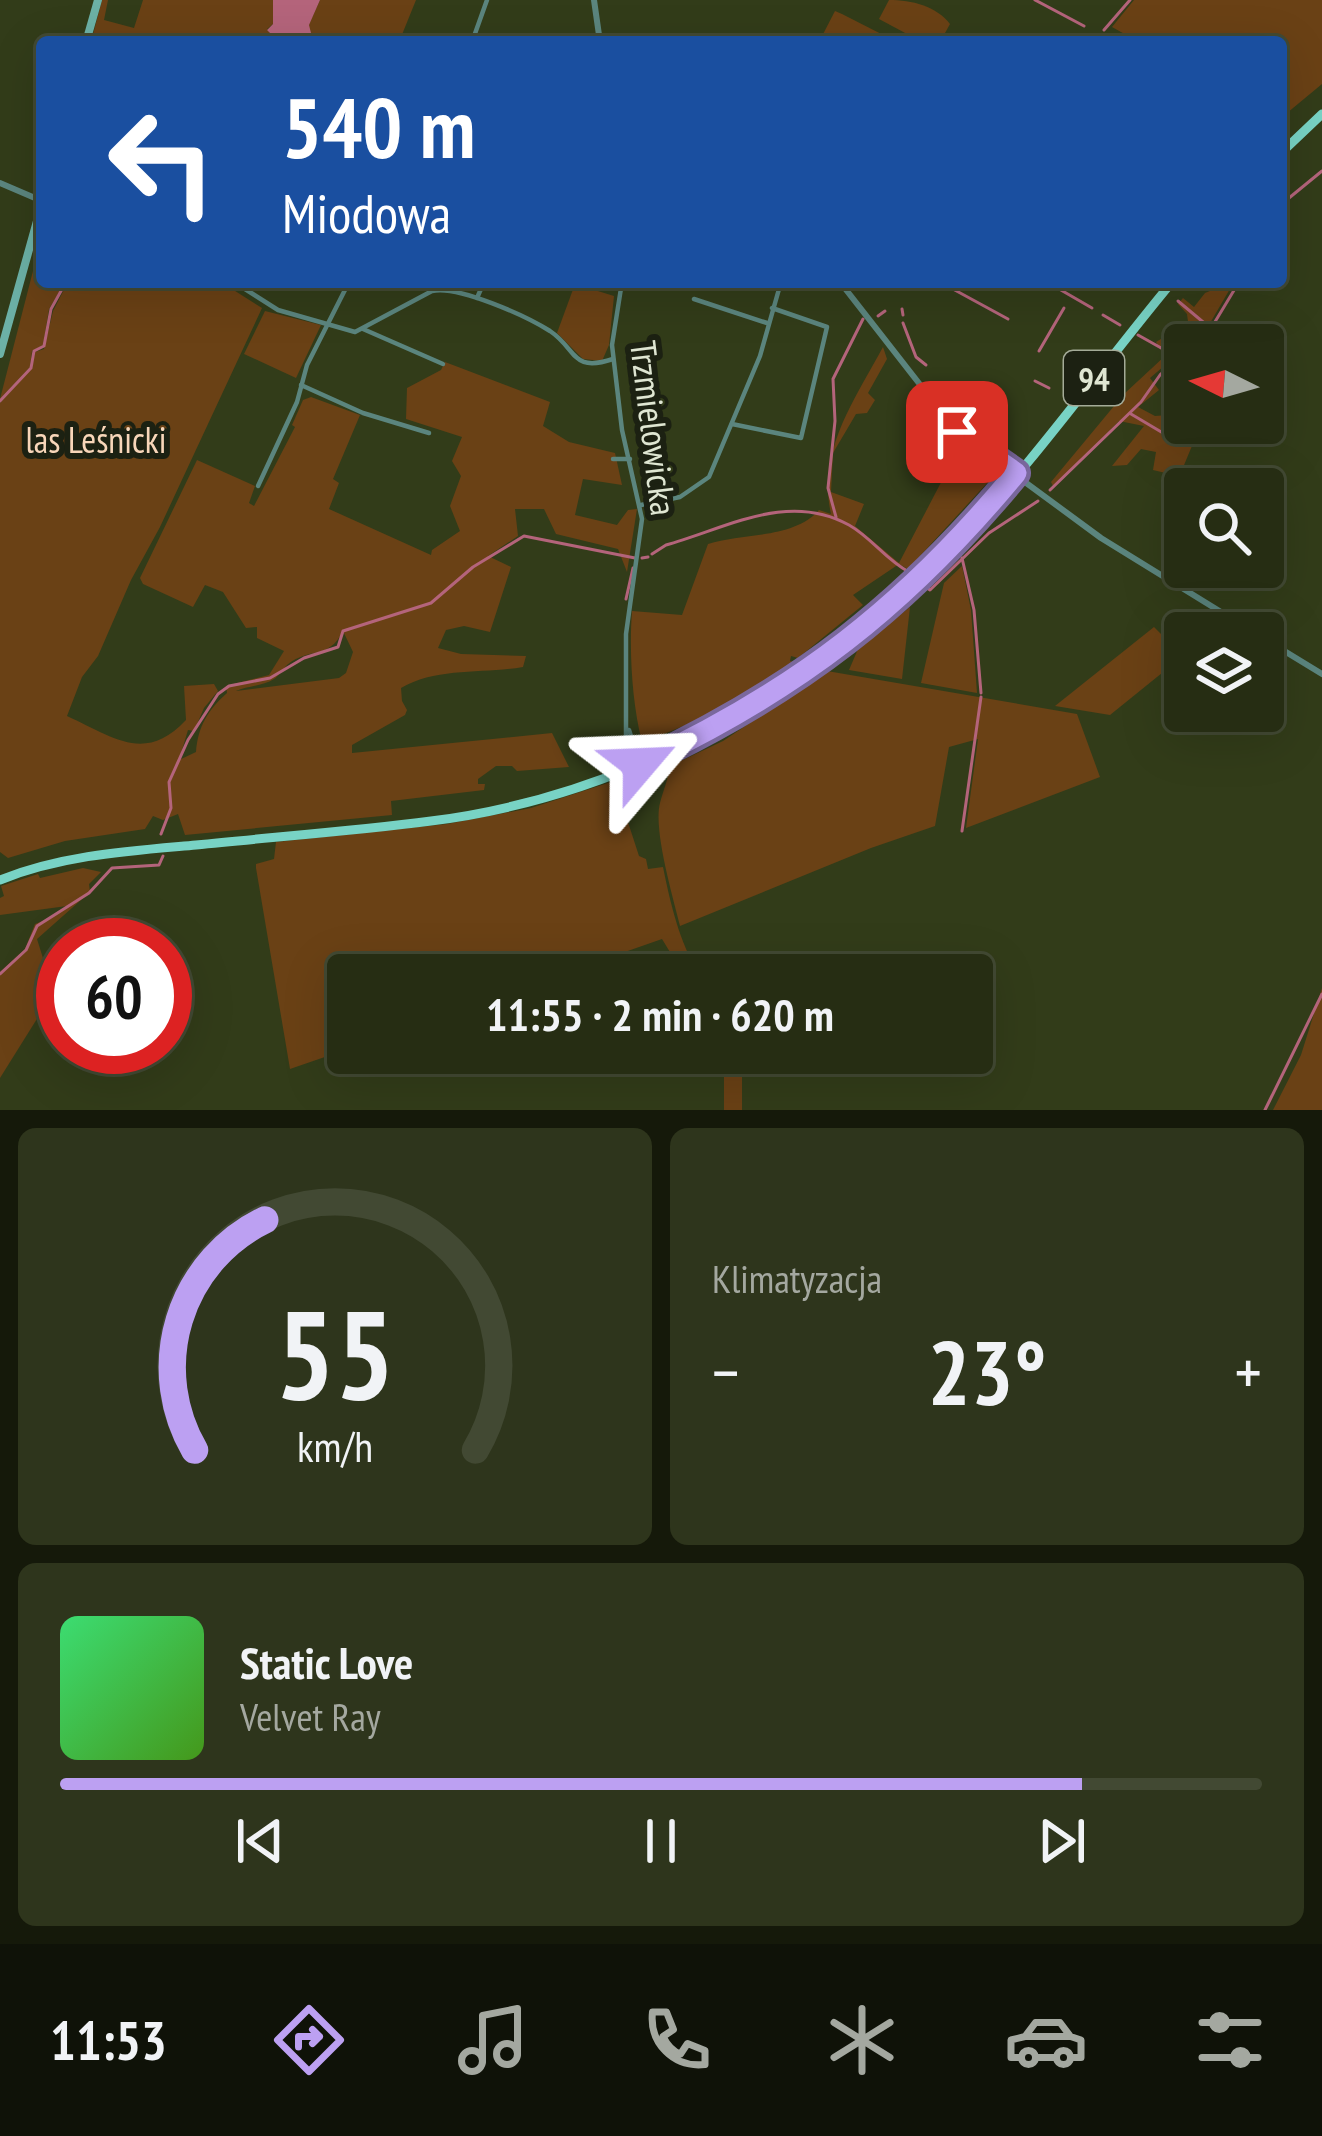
<!DOCTYPE html>
<html lang="pl">
<meta charset="utf-8">
<style>
body{margin:0;font-family:"PT Sans Narrow",sans-serif;background:#2e351c;color:#f1f3f6;height:100vh;display:flex;flex-direction:column;font-size:45px;white-space:nowrap}
*{box-sizing:border-box;margin:0}
p{font-size:39px;color:#a4a8a0}
.icon{flex:none;width:66px;height:66px;fill:none;stroke:currentColor;stroke-width:2;stroke-linecap:round;stroke-linejoin:round}
.map{position:relative;height:1110px;overflow:hidden}
.details{display:flex;flex-direction:column;gap:18px;padding:18px;background:#15190a;flex:1}
.details>*{flex:none}
.guide{position:absolute;left:36px;top:36px;width:1251px;height:252px;border-radius:12px;box-shadow:0 12px 48px #0002,0 0 0 3px #424933;background:#1a4fa0;color:#fff;overflow:hidden}
.needle{width:78px;rotate:275deg}
.tools{position:absolute;left:1164px;top:324px;display:grid;gap:24px}
.tools a{display:grid;place-items:center;width:120px;height:120px;border-radius:12px;background:#262d13;box-shadow:0 12px 48px #0002,0 0 0 3px #424933;font-size:60px}
.speed{position:absolute;left:36px;top:918px;display:flex;gap:24px;font-size:60px;font-weight:700;text-align:center}
.speed>*{display:grid;place-content:center;width:156px;height:156px;border-radius:50%;background:#262d13;box-shadow:0 12px 48px #0002,0 0 0 3px #424933;line-height:1}
.speed .limit{border:18px solid #d22;background:#fff;color:#111}
.pin{position:absolute;display:grid;place-items:center;width:102px;height:102px;color:#fff;margin:-51px;border-radius:24px;box-shadow:0 6px 18px #0006}
.me{position:absolute;width:132px;margin:-66px;rotate:64deg;stroke-linejoin:round;filter:drop-shadow(0 0 9px #0008)}
.turn{display:flex;align-items:center;gap:42px;height:252px;padding:0 48px;font-size:54px}
.turn .icon{width:156px;height:156px;stroke-width:2.5}
.turn b{display:block;font-size:84px;line-height:102px}
.big{font-size:90px;font-weight:600;line-height:1.1}
.details .card{flex:1;display:flex;flex-direction:column;justify-content:center;gap:18px;min-width:0;padding:0 42px;border-radius:18px;background:#2e351c}
.details .dial{align-items:center;gap:0}
.dial svg{height:312px;overflow:visible;fill:none;stroke:#424933;stroke-width:7;stroke-linecap:round;text-anchor:middle}
.dial text{fill:#f1f3f6;stroke:none}
.song{display:flex;align-items:center;gap:36px}
.cover{width:144px;height:144px;border-radius:18px;background:linear-gradient(135deg,hsl(140 70% 55%),hsl(100 70% 35%))}
.played{height:12px;border-radius:6px;background:linear-gradient(90deg,#bca0f2 85%,#424933 85%)}
.keys{display:flex;justify-content:space-around;direction:ltr}
.heat{display:flex;justify-content:space-between;align-items:center;font-size:66px;direction:ltr}
.details .tiles{flex:1;display:grid;gap:18px;grid-template-columns:1fr 1fr}
.card:last-child{grid-column:span 2}
.trip{position:absolute;left:327px;top:954px;width:666px;height:120px;border-radius:12px;background:#262d13;box-shadow:0 12px 48px #0002,0 0 0 3px #424933;font-weight:600;line-height:120px;text-align:center}
.tabs{display:flex;height:192px;justify-content:space-around;align-items:center;background:#0f1208;color:#a4a8a0}
.tabs .icon{width:84px;height:84px}
.tabs .selected{color:#bca0f2}
.tabs b{font-size:54px;color:#f1f3f6}
.map>svg:first-child{display:block}
.green{fill:#6a4115;fill-rule:evenodd}
.water{fill:#b4647b}
.lines{fill:none;stroke-linecap:round;stroke-linejoin:round}
.stream{stroke:#b4647b;stroke-width:3}
.minor{stroke:#5b857e;stroke-width:4.5}
.tertiary{stroke:#5b857e;stroke-width:6}
.secondary{stroke:#6cb1a6;stroke-width:8}
.primary{stroke:#78d3c5;stroke-width:9}
.route-casing{stroke:#7a689d;stroke-width:30}
.route{stroke:#bca0f2;stroke-width:21}
.labels{text-anchor:middle;dominant-baseline:central;stroke-width:12;stroke-linejoin:round;paint-order:stroke}
.shield{fill:#1c2112;stroke:#a4ab98;stroke-width:3}
.shield-label{font-size:33px;font-weight:bold;fill:#dfe6d2}
.street-label{font-size:36px;fill:#dfe6d2;stroke:#1c2112}
.park-label{font-size:36px;fill:#f8d6b9;stroke:#1c2112}
</style>
<div class="map">
<svg width="1322" height="1110" viewBox="0 0 1322 1110">
<rect width="100%" height="100%" fill="#323c19"/>
<g class="green">
<polygon points="102,0 108,0 104,20 134,28 143,0 273,0 273,24 267,29 270,33 266,42 91,42"/>
<polygon points="320,0 416,0 399,42 311,42 308,26"/>
<path d="M889 0C912 0 936 6 950 24L940 42H922L879 19Z"/>
<polygon points="1134,0 1322,0 1322,84 1281,118 1281,42 1139,42 1112,27"/>
<polygon points="835,11 842,14 897,42 819,42"/>
<polygon points="42,236 42,282 65,282 49,309 43,345 32,351 30,367 0,399"/>
<path d="M68 282H221L262 308 160 527 131 580 98 656 82 677 67 716C113 737 145 764 186 720L184 686 214 684 218 691 204 708 194 731 188 730 179 760 196 752C198 726 208 710 227 693L226 686 269 675 284 651 257 638V627L246 628 223 592 205 585 193 607 143 584 140 578 197 460 255 486 249 503 254 506 295 427 292 425 303 400 311 397 360 415 333 479 339 483 329 509 431 555 432 550 460 531 450 506 461 476 452 461 462 437 406 419 407 388 441 370 445 362 550 402 543 426 569 442 615 453 622 485 583 479 575 515 617 525 628 510 637 509 627 572 618 549 556 534 544 509H515L518 536 488 556 511 567 490 632 464 626 446 630 438 648 461 654 526 656 523 667C483 674 437 667 401 688L402 701 407 710 405 715 352 745V753L552 733 569 767 517 771 512 766H496L478 779V784H485L484 790 391 801 392 815 185 835 178 814 163 820 153 816 145 829 65 841 8 858 0 852V403L32 368 35 352 44 349 53 311ZM343 631 353 652 346 673 339 678 236 691C247 686 263 686 274 679 279 676 283 669 287 665 310 646 328 661 343 631Z"/>
<polygon points="1218,282 1234,282 1206,330 1150,378 1159,390 1138,407 1155,416 1168,415 1194,441 1182,470 1174,475 1153,470 1156,452 1141,449 1127,465 1112,466 1144,426 1119,421 1053,486 1051,482 1124,394 1165,356 1156,342 1166,336 1174,342 1189,329 1187,314 1178,304 1183,298 1194,307 1205,293 1217,288"/>
<polygon points="575,284 614,296 609,345 602,361 583,359 557,333"/>
<polygon points="265,311 321,325 296,378 244,354"/>
<path d="M883 347 887 359 868 393 875 400 867 413 856 414 833 453 831 492 864 504 855 526 899 563 961 444 979 456 992 475 989 481 908 569 899 564 853 595 863 605 798 658 791 656 790 661 799 664C748 695 698 723 642 742 632 703 629 651 632 611L682 615 708 544C742 533 794 539 819 510L831 514C817 451 854 401 883 347Z"/>
<polygon points="962,566 971,610 977,693 921,683 944,583"/>
<polygon points="910,607 902,679 849,670 858,649"/>
<polygon points="1154,627 1183,656 1110,715 1055,706"/>
<path d="M827 671 1077 714 1100 777 966 828 978 739 949 747 935 826 871 848 680 926C673 897 653 830 660 803 663 791 668 780 670 766L723 741Z"/>
<path d="M611 782 629 807 626 816 639 856 646 859 648 869 663 867C671 906 679 940 699 975H684L662 939 559 975H348V1049L290 1069 256 868V864L274 859 276 842 447 824 531 808Z"/>
<polygon points="83,868 101,872 89,884 90,892 37,939 56,1000 40,1014 0,1078 0,972 25,949 35,924 53,917 67,906 0,915 0,898 4,896 1,886 38,874 40,878"/>
<polygon points="1322,988 1322,1110 1273,1110 1301,1055"/>
<polygon points="719,1053 738,1053 742,1066 742,1110 724,1110 724,1064"/>
</g>
<polygon class="water" points="273,0 320,0 309,25 313,41 266,42 270,33 267,30 273,24"/>
<g class="lines">
<g class="stream">
<polyline points="1035,0 1084,26"/>
<polyline points="1104,30 1130,0"/>
<polyline points="1281,219 1289,198 1322,171"/>
<polyline points="940,282 1008,319"/>
<polyline points="1047,282 1092,308"/>
<polyline points="1178,301 1209,327"/>
<polyline points="902,309 903,315"/>
<polyline points="1103,315 1120,325"/>
<polyline points="878,316 885,311"/>
<polyline points="903,323 916,357 926,365"/>
<polyline points="1138,335 1179,358"/>
<polyline points="1201,345 1239,282"/>
<polyline points="1039,351 1064,308"/>
<polyline points="1035,381 1049,388"/>
<polyline points="0,401 31,368 34,351 44,346 51,309 66,282"/>
<polyline points="1131,414 1163,433"/>
<polyline points="1050,490 1141,402 1160,375 1185,353"/>
<polyline points="836,517 828,488 835,421 833,379 863,319"/>
<path d="M652 554 666 545C727 528 788 491 849 525 872 538 886 560 909 572"/>
<polyline points="642,558 648,557"/>
<polyline points="962,558 974,610 981,693"/>
<polyline points="924,586 930,590 989,533 1038,501"/>
<polyline points="626,599 633,568"/>
<polyline points="962,831 981,697"/>
<polyline points="161,834 171,808 169,782 188,740 218,694 229,686 270,678 304,658 338,647 343,631 431,603 473,567 524,536 635,558"/>
<polyline points="0,974 26,950 37,926 89,893 112,868 159,865 163,856"/>
<polyline points="1265,1110 1322,994"/>
</g>
<g class="minor">
<polyline points="472,42 487,0"/>
<path d="M234 282 278 310 355 332 432 291C458 285 526 316 550 331 577 349 571 373 613 359"/>
<polyline points="622,282 612,345 622,430 642,519 626,634 626,769"/>
<polyline points="477,298 484,282"/>
<polyline points="694,299 767,323"/>
<polyline points="363,329 443,364"/>
<polyline points="301,385 363,413 429,433"/>
<polyline points="732,424 801,438 827,327 772,308"/>
<polyline points="613,459 630,459"/>
<polyline points="258,486 297,402 307,365 349,282"/>
<polyline points="641,505 680,497 709,477 760,356 781,282"/>
<polyline points="629,730 640,764"/>
</g>
<g class="tertiary">
<polyline points="594,0 600,42"/>
<polyline points="0,183 42,201"/>
<polyline points="840,282 957,432 1101,538 1255,633"/>
<polyline points="1263,638 1322,674"/>
</g>
<g class="secondary">
<polyline points="86,42 98,0"/>
<polyline points="0,354 42,203"/>
</g>
<g class="primary">
<polyline points="1281,153 1322,114"/>
<path d="M0 880C62 855 129 851 196 845 274 837 353 831 431 821 629 796 814 691 952 548 1032 465 1099 370 1172 282"/>
</g>
</g>
<g class="lines">
<g class="route-casing">
<path id="route" d="M640 764C798 690 905 607 1016 473L957 432"/>
</g>
<use href="#route" class="route"/>
</g>
<g class="labels">
<rect class="shield" x="1064" y="351" width="60" height="54" rx="9"/>
<g class="shield-label">
<text x="1094" y="378">94</text>
</g>
<g class="street-label">
<text transform="translate(654 428) rotate(83)">Trzmielowicka</text>
</g>
<g class="park-label">
<text x="96" y="439">las Leśnicki</text>
</g>
</g>
</svg>
<div class="tools">
<a><svg class="needle" viewBox="-14 -14 28 28"><path d="M0-13l5 13h-10z" fill="#e53935"/><path d="M0 13l5-13h-10z" fill="#a4a8a0"/></svg></a>
<a><svg class="icon" aria-label="search" viewBox="0 0 24 24"><circle cx="10" cy="10" r="6"/><path d="M15 15l6 6"/></svg></a>
<a><svg class="icon" aria-label="layers" viewBox="0 0 24 24"><path d="M12 4l9 5-9 5-9-5zM3 14l9 5 9-5"/></svg></a>
</div>
<div class="speed"><div class="limit">60</div></div>
<div class="pin" style="left:957px;top:432px;background:#d93025"><svg class="icon" aria-label="arrive" viewBox="0 0 24 24"><path d="M6 21V4h12l-3 4 3 4H6"/></svg></div>
<svg class="me" style="left:640px;top:764px" viewBox="-20 -20 40 40"><path d="M0-17L14 15 0 8-14 15z" fill="#bca0f2" stroke="#fff" stroke-width="4"/></svg>
<div class="trip">11:55 · 2 min · 620 m</div>
<div class="guide">
<div class="turn"><svg class="icon" aria-label="left" viewBox="0 0 24 24"><path d="M17 20v-9H6M10 6l-5 5 5 5"/></svg><div><b>540 m</b>Miodowa</div></div>
</div>
</div>
<section class="details">
<div class="tiles">
<div class="card dial"><svg viewBox="0 0 100 80">
<path d="M14 69A42 42 0 1 1 86 69"/>
<path d="M14 69A42 42 0 0 1 32 10" stroke="#bca0f2"/>
<text x="50" y="56" font-size="32" font-weight="700">55</text>
<text x="50" y="72" font-size="11">km/h</text>
</svg></div>
<div class="card"><p>Klimatyzacja</p>
<div class="heat"><a>−</a><b class="big">23°</b><a>+</a></div>
</div>
<div class="card">
<div class="song"><i class="cover"></i><div><b>Static Love</b><p>Velvet Ray</p></div></div>
<div class="played"></div>
<div class="keys"><svg class="icon" aria-label="previous" viewBox="0 0 24 24"><path d="M18 5L8 12l10 7zM5 5v14"/></svg><svg class="icon" aria-label="pause" viewBox="0 0 24 24"><path d="M8 5v14M16 5v14"/></svg><svg class="icon" aria-label="next" viewBox="0 0 24 24"><path d="M6 5l10 7-10 7zM19 5v14"/></svg></div>
</div>
</div>
</section>
<nav class="tabs">
<b>11:53</b>
<svg class="icon selected" aria-label="directions" viewBox="0 0 24 24"><path d="M12 3l9 9-9 9-9-9zM9 14v-3h6M13 9l2 2-2 2"/></svg>
<svg class="icon" aria-label="music" viewBox="0 0 24 24"><path d="M9 18V5l10-2v13"/><circle cx="6" cy="18" r="3"/><circle cx="16" cy="16" r="3"/></svg>
<svg class="icon" aria-label="phone" viewBox="0 0 24 24"><path d="M5 4h4l2 5-3 2q2 4 5 5l2-3 5 2v4C11 20 4 13 5 4z"/></svg>
<svg class="icon" aria-label="climate" viewBox="0 0 24 24"><path d="M12 3v18M4 7l16 10M4 17L20 7"/></svg>
<svg class="icon" aria-label="car" viewBox="0 0 24 24"><path d="M5 17H2v-5l4-1 3-4h7l3 4 3 1v5h-3M9 17h6M6 11h13"/><circle cx="7" cy="17" r="2"/><circle cx="17" cy="17" r="2"/></svg>
<svg class="icon" aria-label="filters" viewBox="0 0 24 24"><path d="M4 7h16M4 17h16"/><circle cx="9" cy="7" r="2"/><circle cx="15" cy="17" r="2"/></svg>
</nav>
